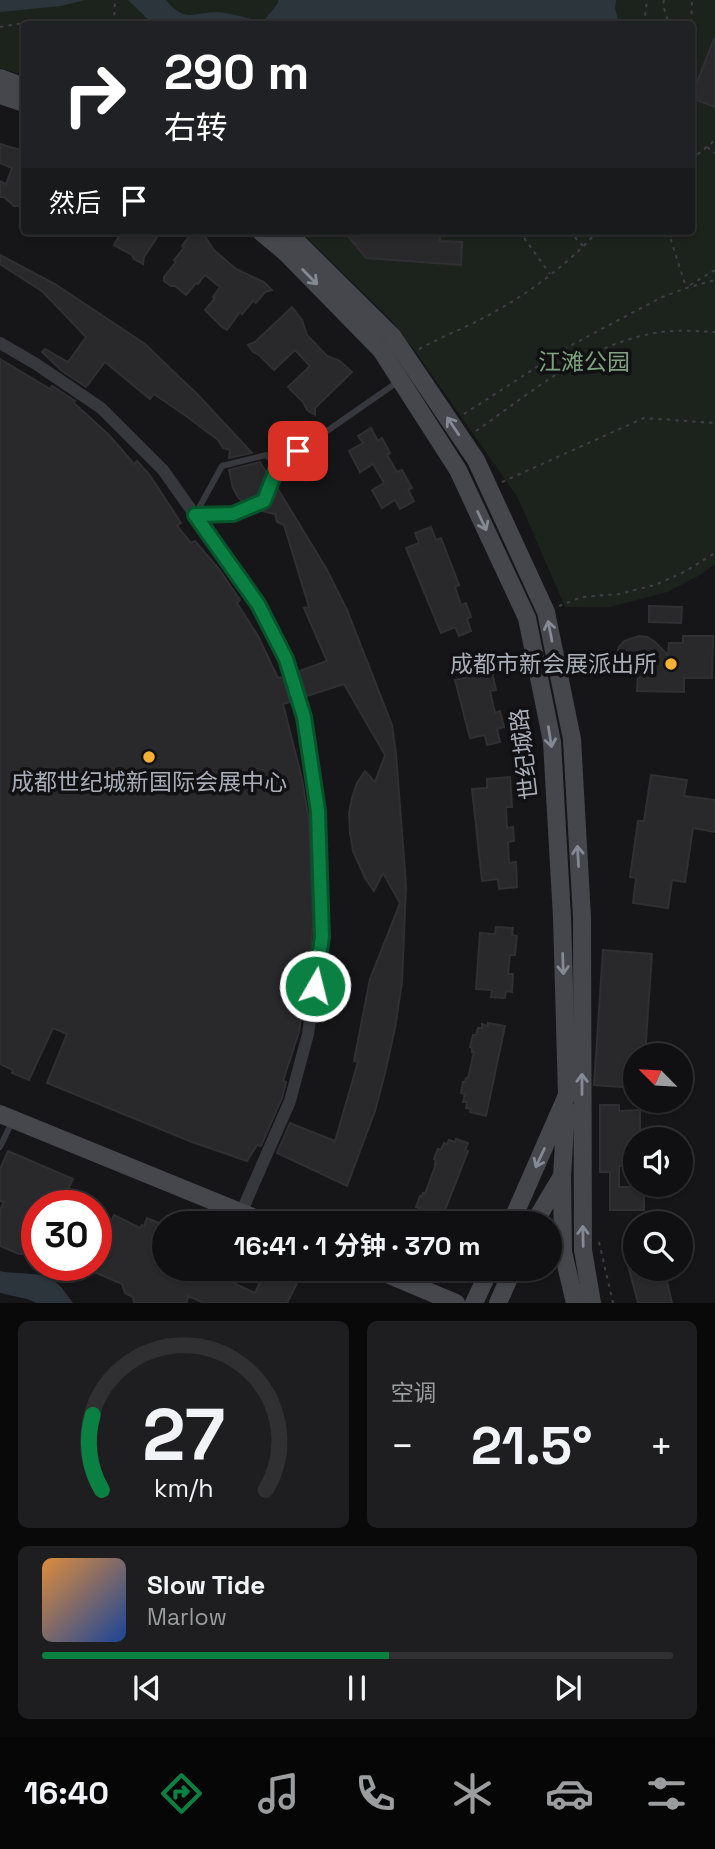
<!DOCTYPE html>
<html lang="zh">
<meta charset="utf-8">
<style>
body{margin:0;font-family:"Space Grotesk","Noto Sans SC",sans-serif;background:#1e1e20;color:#f1f3f6;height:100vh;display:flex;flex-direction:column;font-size:26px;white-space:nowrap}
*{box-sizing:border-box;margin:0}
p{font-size:23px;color:#9c9d9f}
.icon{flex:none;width:38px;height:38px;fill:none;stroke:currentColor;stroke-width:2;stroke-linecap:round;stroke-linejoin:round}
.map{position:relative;height:1303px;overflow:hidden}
.sheet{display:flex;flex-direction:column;gap:18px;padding:18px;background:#09090a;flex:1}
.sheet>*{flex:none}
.hud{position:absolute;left:21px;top:21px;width:674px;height:214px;border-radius:7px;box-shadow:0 2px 5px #0004,0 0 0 2px #303032;background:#202124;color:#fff;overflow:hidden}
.needle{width:46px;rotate:294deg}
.fabs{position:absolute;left:623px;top:1043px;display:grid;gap:14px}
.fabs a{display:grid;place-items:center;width:70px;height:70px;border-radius:50%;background:#101012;box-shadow:0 2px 5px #0004,0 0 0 2px #303032;font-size:35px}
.speed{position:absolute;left:21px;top:1190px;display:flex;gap:14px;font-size:35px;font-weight:700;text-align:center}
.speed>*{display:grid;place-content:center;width:91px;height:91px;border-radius:50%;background:#101012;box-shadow:0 2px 5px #0004,0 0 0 2px #303032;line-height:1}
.speed .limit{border:10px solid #d22;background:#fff;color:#111}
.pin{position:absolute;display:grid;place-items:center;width:60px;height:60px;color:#fff;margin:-30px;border-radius:14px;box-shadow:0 4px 10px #0006}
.me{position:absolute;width:77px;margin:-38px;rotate:8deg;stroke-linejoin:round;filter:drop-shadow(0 0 5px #0008)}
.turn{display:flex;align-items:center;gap:24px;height:147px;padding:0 28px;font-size:32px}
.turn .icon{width:91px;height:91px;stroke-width:2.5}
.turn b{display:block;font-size:49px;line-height:60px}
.then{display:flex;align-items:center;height:66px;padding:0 28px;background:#0003;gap:14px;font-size:26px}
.big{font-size:52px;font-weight:700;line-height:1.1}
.sheet .tile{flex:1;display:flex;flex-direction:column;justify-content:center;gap:10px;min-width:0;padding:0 24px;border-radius:10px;background:#1e1e20}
.sheet .dial{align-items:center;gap:0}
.dial svg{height:182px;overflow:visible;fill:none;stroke:#303032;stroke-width:7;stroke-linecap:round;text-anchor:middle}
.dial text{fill:#f1f3f6;stroke:none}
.song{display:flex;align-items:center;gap:21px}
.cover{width:84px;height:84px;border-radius:10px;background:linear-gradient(135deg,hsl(30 70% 55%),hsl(220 70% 35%))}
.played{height:7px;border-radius:4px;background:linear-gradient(90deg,#0b8043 55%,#303032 55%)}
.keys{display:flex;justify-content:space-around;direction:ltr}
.heat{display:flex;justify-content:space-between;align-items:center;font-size:38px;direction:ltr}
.sheet .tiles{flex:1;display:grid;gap:18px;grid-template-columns:1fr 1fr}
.tile:last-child{grid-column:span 2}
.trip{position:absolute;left:152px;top:1211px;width:410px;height:70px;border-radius:35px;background:#101012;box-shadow:0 2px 5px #0004,0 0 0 2px #303032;font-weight:700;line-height:70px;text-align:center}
.dock{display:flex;height:112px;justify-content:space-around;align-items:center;background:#060607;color:#9c9d9f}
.dock .icon{width:49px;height:49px}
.dock .selected{color:#0b8043}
.dock b{font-size:32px;color:#f1f3f6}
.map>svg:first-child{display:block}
.green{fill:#1c231d}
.water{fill:#2c353c}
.building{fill:#29292c;stroke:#303034;stroke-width:2}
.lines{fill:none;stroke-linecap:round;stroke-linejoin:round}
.path{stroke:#3d3f44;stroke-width:2;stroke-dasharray:3.5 5;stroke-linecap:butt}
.lane{stroke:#37383d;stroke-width:6}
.street{stroke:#37383d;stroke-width:12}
.secondary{stroke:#45474d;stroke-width:18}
.oneway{stroke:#858993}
.route-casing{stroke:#07532c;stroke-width:18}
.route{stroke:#0b8043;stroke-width:12}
.poi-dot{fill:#f2b134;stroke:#111113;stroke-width:2.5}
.labels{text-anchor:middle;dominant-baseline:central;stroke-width:7;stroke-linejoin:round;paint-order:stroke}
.park-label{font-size:23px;fill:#7fa381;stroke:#111113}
.poi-label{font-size:23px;fill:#a8adb8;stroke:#111113;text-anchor:end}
.street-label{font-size:23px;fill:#a8adb8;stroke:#111113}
</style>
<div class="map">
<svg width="715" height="1303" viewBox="0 0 715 1303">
<rect width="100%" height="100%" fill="#161618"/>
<polygon class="green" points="0,0 715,0 715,564 700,575 667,592 610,607 565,607 518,498 415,351 391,320 300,231 691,231 691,24 24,24 24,75 0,68"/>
<g class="water">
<polygon points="0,0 85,0 61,6 0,12"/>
<path d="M128 0H166C186 24 193 12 218 12 232 13 249 19 263 22L278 3V0H616L615 8 619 24H153Z"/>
<path d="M0 1271C18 1275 46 1270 59 1285 64 1290 68 1297 73 1303H37L27 1299 0 1293Z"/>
</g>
<g class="building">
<polygon points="714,39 715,39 715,107 691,98"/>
<polygon points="0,144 24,151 24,206 14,206 4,197 0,197 0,181 6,184 12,168 0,163"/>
<polygon points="122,231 161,231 144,257 143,264 134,259 132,255 114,245"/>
<polygon points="193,231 200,231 204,235 214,250 236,269 264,282 272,290 265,292 256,303 253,301 242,314 240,312 227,330 222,327 205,310 215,298 213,297 220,287 205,275 198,284 196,283 186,295 175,286 171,286 164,281 164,277 176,262 174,260 184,248 182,246"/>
<polygon points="344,231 440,231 440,241 462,242 461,265 366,258"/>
<polygon points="0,255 55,284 145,344 199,396 252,453 229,458 230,450 223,448 218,440 186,416 154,394 150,399 105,362 86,387 62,371 42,352 45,349 68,362 86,337 43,292 0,264"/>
<polygon points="292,307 302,320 307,335 327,356 340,361 352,372 315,408 315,415 307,410 303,402 288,387 310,366 295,350 274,370 259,355 253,352 248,345 255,342"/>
<polygon points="0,359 50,389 52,386 75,401 74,403 109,435 134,464 137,461 149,474 181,523 177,526 191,543 195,541 219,569 240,600 237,603 258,636 278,678 283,677 290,702 283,704 302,779 309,821 313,924 310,956 299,1032 283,1081 286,1082 282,1098 261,1146 257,1145 247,1161 192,1142 47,1083 67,1034 53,1028 29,1080 12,1073 13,1070 0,1064"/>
<polygon points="371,428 378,441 382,438 390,453 387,455 397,472 402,470 412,488 408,490 414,501 400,509 395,500 382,508 372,490 384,483 373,464 360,472 349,451 363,443 358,436"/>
<polygon points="260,462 268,475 260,497 245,503 238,497 233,488 229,470"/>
<polygon points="276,486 326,568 347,610 392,725 396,754 406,885 402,982 395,1028 386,1069 375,1111 347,1186 277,1153 290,1123 335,1141 358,1062 354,1061 370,979 400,903 383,873 374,891 365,878 353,851 350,833 349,813 352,798 357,783 365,771 375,782 385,755 344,684 307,696 299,671 327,661 304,608 309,607 284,525 277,522 275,514 257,510 268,505"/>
<polygon points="431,527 436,540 441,538 459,585 455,587 461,605 466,603 471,617 467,619 471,631 459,636 455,627 441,633 406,548 419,543 415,533"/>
<polygon points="649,606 682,607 681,623 649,622"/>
<polygon points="639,636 647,637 654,641 668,655 669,643 683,643 683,636 713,636 712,678 684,678 684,692 637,691 638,671 632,668 628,662 614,662 619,647 624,641"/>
<polygon points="484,662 486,673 492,672 496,690 490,691 495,713 500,711 504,727 497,729 500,742 487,745 485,735 470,738 455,680 470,677 467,666"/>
<polygon points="651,775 687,780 684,796 715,800 715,832 693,828 685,882 672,880 668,908 633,903 636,878 630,877 638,821 644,821"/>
<polygon points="510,777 512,807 506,807 507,828 513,827 514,841 508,842 509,863 516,862 517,887 499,889 498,879 482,881 472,789 487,788 487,779"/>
<polygon points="496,927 513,928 512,935 517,936 515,955 510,955 508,974 513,974 512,992 506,991 505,998 491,997 492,990 476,989 480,933 495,934"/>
<polygon points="603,950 652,954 645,1055 635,1055 635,1088 594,1085"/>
<polygon points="488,1023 505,1026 486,1116 470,1112 471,1109 466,1108 467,1102 463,1102 465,1094 461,1093 463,1082 465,1082 466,1078 468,1078 474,1052 472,1052 472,1048 470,1047 473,1035 476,1035 478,1028 482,1028 482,1024 488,1026"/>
<polygon points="600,1105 619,1105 619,1111 640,1110 640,1139 635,1139 635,1166 619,1166 619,1187 644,1187 644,1210 610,1210 610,1172 600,1172"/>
<polygon points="456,1139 468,1143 465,1150 468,1151 440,1223 429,1223 419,1219 420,1215 417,1214 419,1208 416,1207 420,1196 422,1197 423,1193 425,1194 436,1164 435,1164 436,1160 434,1159 438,1149 441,1150 444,1143 447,1144 449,1140 455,1142"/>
<polygon points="8,1151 73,1179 66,1194 91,1206 37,1206 37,1252 19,1254 0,1246 0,1210 4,1202 0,1201 0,1169"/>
<polygon points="114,1215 140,1228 142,1225 144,1226 147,1218 164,1225 164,1269 239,1269 233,1283 255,1293 266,1269 297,1283 287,1303 204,1303 188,1296 187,1303 134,1303 133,1297 125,1293 122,1284 78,1265 96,1265 96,1222 108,1228"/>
<polygon points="629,1269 664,1269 672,1303 638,1303"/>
</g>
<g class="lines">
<g class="path">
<polyline points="664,0 663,5 669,24"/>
<polyline points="114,24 115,0"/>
<polyline points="644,24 647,0"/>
<path d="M0 27C33 21 65 17 98 24"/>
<polyline points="691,31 692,0"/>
<polyline points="707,147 715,153"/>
<polyline points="691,160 715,140"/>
<polyline points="519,231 550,274"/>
<polyline points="569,231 583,246"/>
<polyline points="668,231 686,287"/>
<polyline points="690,285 715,270"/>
<path d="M419 349C441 337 465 328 487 316 528 294 566 266 598 231"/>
<polyline points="464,414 568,347 660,298 686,288 715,280"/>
<path d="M476 431C530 393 584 347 650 334 671 329 694 331 715 332"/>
<polyline points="502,482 644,418 715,423"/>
<polyline points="559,606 582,597 619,594 655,585 686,571 715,553"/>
<polyline points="599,1242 613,1303"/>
</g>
<g class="lane">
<polyline points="278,465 266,455 222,466 195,515 233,514 264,501 278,465 399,381"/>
<polyline points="0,1147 13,1120"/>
</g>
<polyline class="street" points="0,343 36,364 101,408 163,470 258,604 287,659 304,717 318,811 322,937 308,1034 290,1101 241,1213"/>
<g class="secondary">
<polyline points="0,78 24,87"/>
<polyline points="0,95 24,103"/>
<polyline points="260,231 285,252 381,350 458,470 527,618 552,742 562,917 567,1095 511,1223"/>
<polyline points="286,231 393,337 476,460 546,612 572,739 582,917 583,1250 592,1303"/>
<polyline points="566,1109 562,1177 563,1252 575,1303"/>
<polyline points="0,1114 267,1223"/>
<polyline points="534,1223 561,1178"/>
<polyline points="375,1269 456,1303"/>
<polyline points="474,1303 490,1269"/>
<polyline points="498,1303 513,1269"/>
</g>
</g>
<defs><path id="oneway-shaft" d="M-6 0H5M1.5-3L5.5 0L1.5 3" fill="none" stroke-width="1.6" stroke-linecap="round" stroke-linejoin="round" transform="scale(1.75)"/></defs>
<g class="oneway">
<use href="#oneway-shaft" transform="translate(310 277) rotate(45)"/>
<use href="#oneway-shaft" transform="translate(453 426) rotate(-124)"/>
<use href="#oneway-shaft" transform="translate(482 521) rotate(65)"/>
<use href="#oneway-shaft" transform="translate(550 631) rotate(-101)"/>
<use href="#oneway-shaft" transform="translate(550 737) rotate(81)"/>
<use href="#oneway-shaft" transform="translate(578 856) rotate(-93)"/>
<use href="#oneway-shaft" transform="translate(563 964) rotate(88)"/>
<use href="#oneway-shaft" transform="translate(582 1084) rotate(-90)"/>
<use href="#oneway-shaft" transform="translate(540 1158) rotate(115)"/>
<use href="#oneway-shaft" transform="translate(583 1236) rotate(-91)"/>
</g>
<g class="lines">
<g class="route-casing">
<polyline id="route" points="298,451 278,465 264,501 233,514 195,515 258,604 286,659 304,717 318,811 322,937 315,986"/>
</g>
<use href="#route" class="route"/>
</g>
<g class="poi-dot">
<circle cx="671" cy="664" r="7"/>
<circle cx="149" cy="757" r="7"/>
</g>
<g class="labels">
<g class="park-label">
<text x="584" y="362">江滩公园</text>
</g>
<g class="poi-label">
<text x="657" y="664">成都市新会展派出所</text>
<text x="149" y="782" text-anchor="middle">成都世纪城新国际会展中心</text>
</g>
<g class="street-label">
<text transform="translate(524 754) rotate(-97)">世纪城路</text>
</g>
</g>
</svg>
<div class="fabs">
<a><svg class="needle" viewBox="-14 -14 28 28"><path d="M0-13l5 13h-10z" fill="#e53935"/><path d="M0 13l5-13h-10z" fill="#9c9d9f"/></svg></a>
<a><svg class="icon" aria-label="sound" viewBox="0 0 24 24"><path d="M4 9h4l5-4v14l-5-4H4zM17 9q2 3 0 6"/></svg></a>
<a><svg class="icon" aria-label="search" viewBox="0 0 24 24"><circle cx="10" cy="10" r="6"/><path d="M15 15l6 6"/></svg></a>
</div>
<div class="speed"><div class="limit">30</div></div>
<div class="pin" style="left:298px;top:451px;background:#d93025"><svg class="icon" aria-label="arrive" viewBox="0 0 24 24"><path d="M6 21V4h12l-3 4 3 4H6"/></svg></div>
<svg class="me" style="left:315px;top:986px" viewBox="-20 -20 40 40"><circle r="17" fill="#0b8043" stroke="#fff" stroke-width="3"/><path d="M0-11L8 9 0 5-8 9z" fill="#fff"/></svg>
<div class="trip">16:41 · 1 分钟 · 370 m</div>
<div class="hud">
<div class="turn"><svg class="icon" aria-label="right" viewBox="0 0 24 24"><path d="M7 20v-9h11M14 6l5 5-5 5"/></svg><div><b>290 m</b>右转</div></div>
<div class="then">然后<svg class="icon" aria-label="arrive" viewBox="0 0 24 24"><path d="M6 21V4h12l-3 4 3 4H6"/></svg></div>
</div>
</div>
<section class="sheet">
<div class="tiles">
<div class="tile dial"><svg viewBox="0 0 100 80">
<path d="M14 69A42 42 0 1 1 86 69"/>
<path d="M14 69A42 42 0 0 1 10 36" stroke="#0b8043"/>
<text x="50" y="56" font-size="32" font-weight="700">27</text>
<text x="50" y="72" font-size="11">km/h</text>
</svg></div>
<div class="tile"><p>空调</p>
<div class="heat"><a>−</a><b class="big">21.5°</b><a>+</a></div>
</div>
<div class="tile">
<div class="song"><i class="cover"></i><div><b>Slow Tide</b><p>Marlow</p></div></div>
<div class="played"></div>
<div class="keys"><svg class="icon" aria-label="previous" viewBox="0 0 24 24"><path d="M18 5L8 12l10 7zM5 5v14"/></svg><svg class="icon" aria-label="pause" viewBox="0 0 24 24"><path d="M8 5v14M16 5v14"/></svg><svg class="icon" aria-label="next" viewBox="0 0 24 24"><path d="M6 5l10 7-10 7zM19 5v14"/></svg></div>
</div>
</div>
</section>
<nav class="dock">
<b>16:40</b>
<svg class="icon selected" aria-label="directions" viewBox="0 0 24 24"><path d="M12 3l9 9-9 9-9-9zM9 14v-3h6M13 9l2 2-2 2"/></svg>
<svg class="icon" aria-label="music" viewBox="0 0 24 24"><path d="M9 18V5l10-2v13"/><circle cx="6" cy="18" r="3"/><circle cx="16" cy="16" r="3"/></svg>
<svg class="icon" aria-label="phone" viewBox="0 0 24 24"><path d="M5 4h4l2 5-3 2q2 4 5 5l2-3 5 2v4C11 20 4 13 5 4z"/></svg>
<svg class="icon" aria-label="climate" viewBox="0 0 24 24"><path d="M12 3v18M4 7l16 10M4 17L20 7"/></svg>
<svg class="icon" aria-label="car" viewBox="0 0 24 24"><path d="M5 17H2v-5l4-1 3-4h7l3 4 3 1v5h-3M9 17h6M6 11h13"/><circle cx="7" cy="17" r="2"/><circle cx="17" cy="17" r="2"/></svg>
<svg class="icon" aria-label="filters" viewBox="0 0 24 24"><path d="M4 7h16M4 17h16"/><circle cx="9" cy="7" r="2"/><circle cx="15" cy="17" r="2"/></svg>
</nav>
